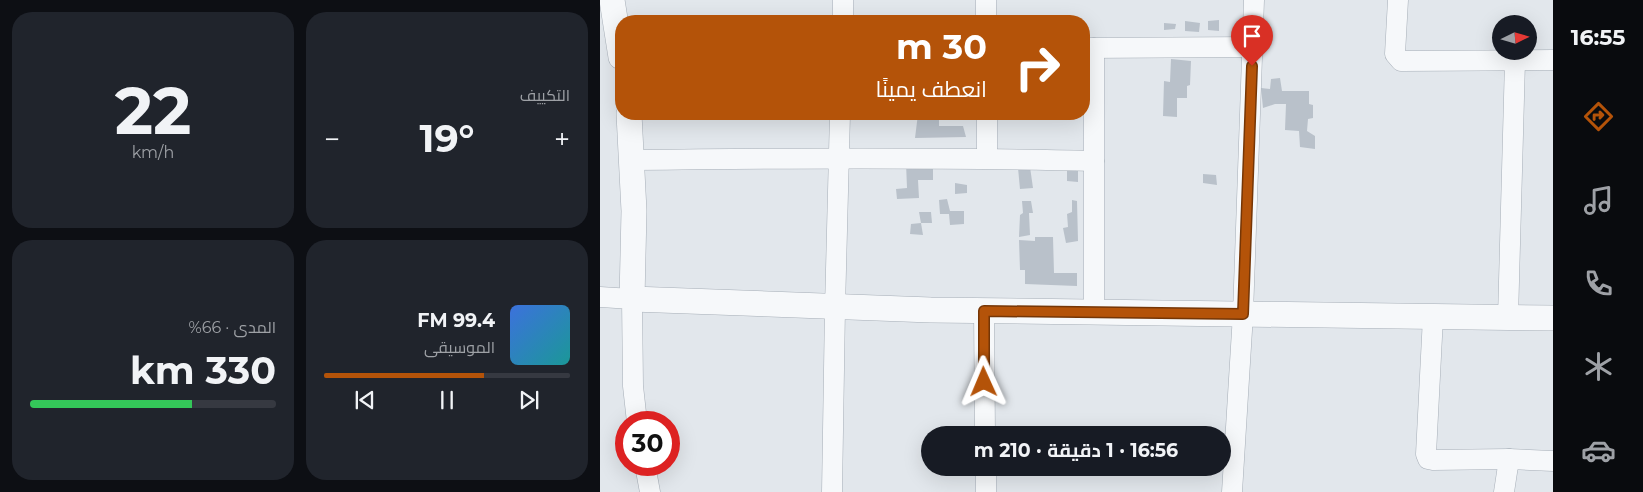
<!DOCTYPE html>
<html lang="ar">
<meta charset="utf-8">
<style>
body{margin:0;font-family:Montserrat,Cairo,sans-serif;background:#20242c;color:#f1f3f6;direction:rtl;height:100vh;display:flex;flex-direction:column;font-size:19px;white-space:nowrap}
*{box-sizing:border-box;margin:0}
p{font-size:16px;color:#9ea1a6}
.icon{flex:none;width:28px;height:28px;fill:none;stroke:currentColor;stroke-width:2;stroke-linecap:round;stroke-linejoin:round}
.map{position:relative;flex:1;overflow:hidden;direction:ltr}
.panel{display:flex;flex-direction:column;gap:12px;padding:12px;background:#0d0f14;width:600px}
.panel>*{flex:none}
.top-card{position:absolute;left:15px;top:15px;width:475px;height:105px;border-radius:20px;box-shadow:0 5px 20px #0002;direction:rtl;background:#b45309;color:#fff;overflow:hidden}
.needle{width:32px;rotate:85deg}
.tools{position:absolute;left:892px;top:15px;display:grid;gap:10px}
.tools a{display:grid;place-items:center;width:45px;height:45px;border-radius:50%;background:#171b24;box-shadow:0 5px 20px #0002;font-size:25px}
.speed{position:absolute;left:15px;top:411px;display:flex;gap:10px;font-size:25px;font-weight:700;text-align:center}
.speed>*{display:grid;place-content:center;width:65px;height:65px;border-radius:50%;background:#171b24;box-shadow:0 5px 20px #0002;line-height:1}
.speed .limit{border:8px solid #d22;background:#fff;color:#111}
.pin{position:absolute;display:grid;place-items:center;width:42px;height:42px;color:#fff;margin:-51px -21px;border-radius:50% 50% 50% 0;rotate:-45deg;box-shadow:0 0 5px #0007}
.pin .icon{rotate:45deg}
.me{position:absolute;width:55px;margin:-28px;rotate:359deg;stroke-linejoin:round;filter:drop-shadow(0 0 4px #0008)}
.turn{display:flex;align-items:center;gap:18px;height:105px;padding:0 20px;font-size:22px}
.turn .icon{width:65px;height:65px;stroke-width:2.5}
.turn b{display:block;font-size:35px;line-height:42px}
.big{font-size:38px;font-weight:700;line-height:1.1}
.panel .tile{flex:1;display:flex;flex-direction:column;justify-content:center;gap:8px;min-width:0;padding:0 18px;border-radius:20px;background:#20242c}
.panel .dial{align-items:center;gap:0}
.dial b{font-size:65px;line-height:1}
.song{display:flex;align-items:center;gap:15px}
.cover{width:60px;height:60px;border-radius:8px;background:linear-gradient(135deg,hsl(220 70% 55%),hsl(180 70% 35%))}
.played{height:5px;border-radius:2px;background:linear-gradient(90deg,#b45309 65%,#363941 65%)}
.keys{display:flex;justify-content:space-around;direction:ltr}
.heat{display:flex;justify-content:space-between;align-items:center;font-size:28px;direction:ltr}
.charge{height:8px;border-radius:4px;background:linear-gradient(90deg,#34c759 66%,#363941 0)}
.panel .tiles{flex:1;display:grid;gap:12px;grid-template-columns:repeat(2,1fr)}
.trip{position:absolute;left:321px;top:426px;width:310px;height:50px;border-radius:25px;background:#171b24;box-shadow:0 5px 20px #0002;font-weight:700;line-height:50px;text-align:center;direction:rtl}
main{display:flex;flex:1;min-height:0}
.dock{display:flex;flex-direction:column;width:90px;justify-content:space-around;align-items:center;background:#090b0e;color:#9ea1a6}
.dock .icon{width:35px;height:35px}
.dock .active{color:#b45309}
.dock b{font-size:22px;color:#f1f3f6}
.map>svg:first-child{display:block}
.building{fill:#b9c1ca}
.lines{fill:none;stroke-linecap:round;stroke-linejoin:round}
.minor-casing{stroke:#a6aeb7;stroke-width:21}
.tertiary-casing{stroke:#a6aeb7;stroke-width:26}
.minor{stroke:#f6f8fa;stroke-width:20}
.tertiary{stroke:#f6f8fa;stroke-width:25}
.route-casing{stroke:#753606;stroke-width:12}
.route{stroke:#b45309;stroke-width:9}
</style>
<main>
<nav class="dock">
<b>16:55</b>
<svg class="icon active" aria-label="directions" viewBox="0 0 24 24"><path d="M12 3l9 9-9 9-9-9zM9 14v-3h6M13 9l2 2-2 2"/></svg>
<svg class="icon" aria-label="music" viewBox="0 0 24 24"><path d="M9 18V5l10-2v13"/><circle cx="6" cy="18" r="3"/><circle cx="16" cy="16" r="3"/></svg>
<svg class="icon" aria-label="phone" viewBox="0 0 24 24"><path d="M5 4h4l2 5-3 2q2 4 5 5l2-3 5 2v4C11 20 4 13 5 4z"/></svg>
<svg class="icon" aria-label="climate" viewBox="0 0 24 24"><path d="M12 3v18M4 7l16 10M4 17L20 7"/></svg>
<svg class="icon" aria-label="car" viewBox="0 0 24 24"><path d="M5 17H2v-5l4-1 3-4h7l3 4 3 1v5h-3M9 17h6M6 11h13"/><circle cx="7" cy="17" r="2"/><circle cx="17" cy="17" r="2"/></svg>
</nav>
<div class="map">
<svg width="953" height="492" viewBox="0 0 953 492">
<rect width="100%" height="100%" fill="#e2e7ec"/>
<g class="building">
<polygon points="619,20 619,31 608,30 608,21"/>
<polygon points="585,21 600,23 599,32 585,31"/>
<polygon points="564,23 576,24 575,29 564,30"/>
<polygon points="571,59 591,61 590,85 587,86 587,98 577,98 577,117 563,116 564,81 570,82"/>
<polygon points="680,78 682,91 709,91 709,104 713,105 713,118 708,119 707,131 715,136 715,149 700,147 699,131 685,130 686,104 675,104 663,108 661,88 670,89 671,79"/>
<polygon points="318,114 339,114 339,126 363,126 366,137 315,138"/>
<polygon points="333,162 333,180 318,180 319,198 297,199 296,189 307,188 306,163"/>
<polygon points="430,167 433,188 420,189 418,168"/>
<polygon points="467,169 478,170 478,182 467,181"/>
<polygon points="603,174 616,175 617,185 603,183"/>
<polygon points="355,183 367,185 367,193 355,194"/>
<polygon points="347,199 350,211 364,211 364,224 350,225 349,214 340,214 339,200"/>
<polygon points="472,200 477,201 478,241 466,243 463,228 468,227 467,214 472,212"/>
<polygon points="422,201 431,201 433,213 429,213 430,235 419,237 420,215 423,213"/>
<polygon points="319,212 331,212 332,223 321,223"/>
<polygon points="321,223 323,235 310,234 311,224"/>
<polygon points="435,237 453,237 454,273 477,273 477,286 425,284 425,270 420,270 419,240 435,241"/>
</g>
<g class="lines">
<g class="minor-casing">
<g id="minor">
<polyline points="386,0 386,21"/>
<polyline points="798,0 795,54 801,61 953,60"/>
<polyline points="243,21 243,0"/>
<polyline points="484,48 653,47"/>
<polyline points="387,114 387,158"/>
<path d="M32 160C186 158 340 157 494 161"/>
<polyline points="0,297 32,299 33,386 37,422"/>
<polyline points="384,311 385,435"/>
<polyline points="494,312 494,48"/>
<polyline points="833,317 826,454 828,459 833,460 909,459 953,461"/>
<polyline points="908,318 915,61"/>
<polyline points="45,465 50,492"/>
<polyline points="386,468 386,492"/>
<polyline points="232,492 235,308 240,114"/>
<polyline points="632,492 643,314 654,0"/>
<polyline points="904,492 909,459"/>
</g>
</g>
<g class="tertiary-casing">
<g id="tertiary">
<polyline points="12,0 21,57"/>
<polyline points="29,114 34,211 32,299 331,310 953,318"/>
</g>
</g>
<use href="#minor" class="minor"/>
<use href="#tertiary" class="tertiary"/>
</g>
<g class="lines">
<g class="route-casing">
<polyline id="route" points="384,382 384,311 643,314 652,66"/>
</g>
<use href="#route" class="route"/>
</g>
</svg>
<div class="tools">
<a><svg class="needle" viewBox="-14 -14 28 28"><path d="M0-13l5 13h-10z" fill="#e53935"/><path d="M0 13l5-13h-10z" fill="#9ea1a6"/></svg></a>
</div>
<div class="speed"><div class="limit">30</div></div>
<div class="pin" style="left:652px;top:66px;background:#d93025"><svg class="icon" aria-label="arrive" viewBox="0 0 24 24"><path d="M6 21V4h12l-3 4 3 4H6"/></svg></div>
<svg class="me" style="left:384px;top:382px" viewBox="-20 -20 40 40"><path d="M0-17L14 15 0 8-14 15z" fill="#b45309" stroke="#fff" stroke-width="4"/></svg>
<div class="trip">16:56 · 1 دقيقة · 210 m</div>
<div class="top-card">
<div class="turn"><svg class="icon" aria-label="right" viewBox="0 0 24 24"><path d="M7 20v-9h11M14 6l5 5-5 5"/></svg><div><b>30 m</b>انعطف يمينًا</div></div>
</div>
</div>
<section class="panel">
<div class="tiles">
<div class="tile"><p>التكييف</p>
<div class="heat"><a>−</a><b class="big">19°</b><a>+</a></div>
</div>
<div class="tile dial"><b>22</b><p>km/h</p></div>
<div class="tile">
<div class="song"><i class="cover"></i><div><b>99.4 FM</b><p>الموسيقى</p></div></div>
<div class="played"></div>
<div class="keys"><svg class="icon" aria-label="previous" viewBox="0 0 24 24"><path d="M18 5L8 12l10 7zM5 5v14"/></svg><svg class="icon" aria-label="pause" viewBox="0 0 24 24"><path d="M8 5v14M16 5v14"/></svg><svg class="icon" aria-label="next" viewBox="0 0 24 24"><path d="M6 5l10 7-10 7zM19 5v14"/></svg></div>
</div>
<div class="tile"><p>المدى · 66%</p><b class="big">330 km</b><div class="charge"></div></div>
</div>
</section>
</main>
